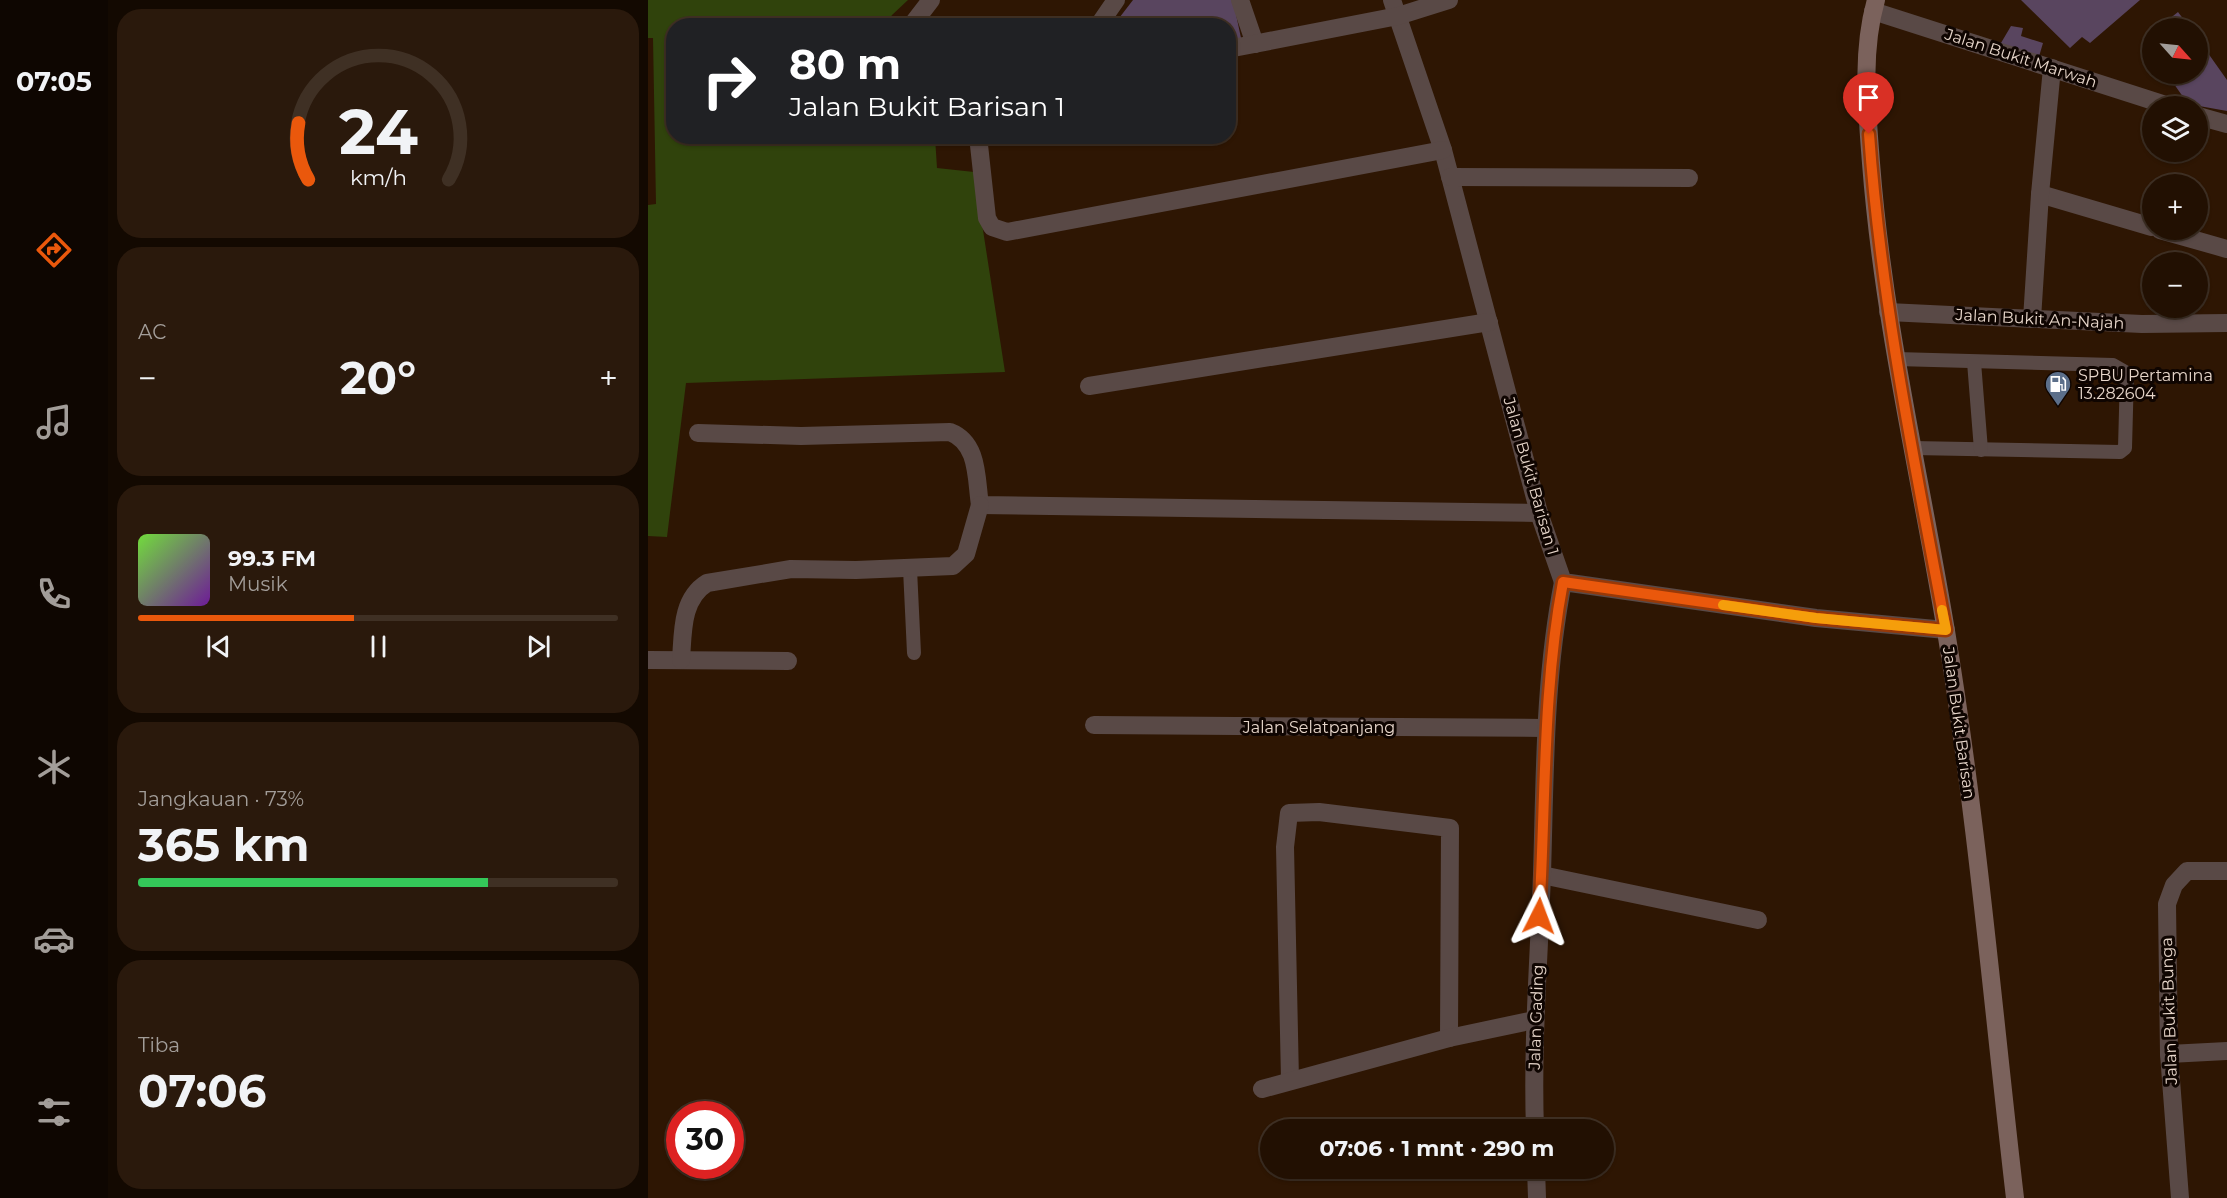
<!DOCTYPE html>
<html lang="id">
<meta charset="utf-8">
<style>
body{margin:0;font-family:Montserrat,sans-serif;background:#2a190c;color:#f1f3f6;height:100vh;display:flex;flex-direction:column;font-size:22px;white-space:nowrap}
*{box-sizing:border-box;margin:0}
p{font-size:20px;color:#a29d99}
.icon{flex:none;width:33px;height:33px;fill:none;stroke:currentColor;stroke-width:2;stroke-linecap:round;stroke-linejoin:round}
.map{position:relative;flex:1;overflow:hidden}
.side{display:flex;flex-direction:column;gap:9px;padding:9px;background:#130901;width:540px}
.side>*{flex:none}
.top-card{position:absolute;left:18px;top:18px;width:570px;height:126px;border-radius:24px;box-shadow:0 2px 4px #0004,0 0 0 2px #3f3024;background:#202124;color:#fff;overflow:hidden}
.needle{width:39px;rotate:117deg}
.controls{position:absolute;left:1494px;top:18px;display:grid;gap:12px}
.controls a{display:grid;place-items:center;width:66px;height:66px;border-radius:50%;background:#221002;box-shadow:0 2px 4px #0004,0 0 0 2px #3f3024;font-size:30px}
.speed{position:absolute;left:18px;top:1101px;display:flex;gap:12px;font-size:30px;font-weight:700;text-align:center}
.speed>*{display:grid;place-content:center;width:78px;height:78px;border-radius:50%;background:#221002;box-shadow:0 2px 4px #0004,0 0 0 2px #3f3024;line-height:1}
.speed .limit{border:9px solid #d22;background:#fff;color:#111}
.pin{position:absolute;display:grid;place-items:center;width:51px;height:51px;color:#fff;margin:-62px -26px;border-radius:50% 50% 50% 0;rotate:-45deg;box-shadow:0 0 6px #0007}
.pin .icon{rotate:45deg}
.me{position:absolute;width:66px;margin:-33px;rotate:3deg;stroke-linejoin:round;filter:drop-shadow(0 0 4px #0008)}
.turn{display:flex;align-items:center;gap:21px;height:126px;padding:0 24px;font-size:27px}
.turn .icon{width:78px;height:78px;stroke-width:2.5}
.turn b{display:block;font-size:42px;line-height:51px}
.big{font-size:45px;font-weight:700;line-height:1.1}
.side .tile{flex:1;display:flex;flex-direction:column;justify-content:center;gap:9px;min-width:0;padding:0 21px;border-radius:24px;background:#2a190c}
.side .dial{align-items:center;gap:0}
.dial svg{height:156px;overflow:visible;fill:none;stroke:#3f3024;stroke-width:7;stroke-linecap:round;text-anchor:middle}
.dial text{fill:#f1f3f6;stroke:none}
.song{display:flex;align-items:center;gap:18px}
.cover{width:72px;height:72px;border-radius:9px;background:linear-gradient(135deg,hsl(100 70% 55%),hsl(280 70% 35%))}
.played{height:6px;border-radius:3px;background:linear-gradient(90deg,#ea580c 45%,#3f3024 45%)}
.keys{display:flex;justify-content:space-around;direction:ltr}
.heat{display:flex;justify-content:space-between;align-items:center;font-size:33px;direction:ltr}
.charge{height:9px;border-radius:4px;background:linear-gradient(90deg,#34c759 73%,#3f3024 0)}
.trip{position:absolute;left:612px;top:1119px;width:354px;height:60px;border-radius:30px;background:#221002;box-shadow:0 2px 4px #0004,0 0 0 2px #3f3024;font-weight:700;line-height:60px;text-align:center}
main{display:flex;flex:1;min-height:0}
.dock{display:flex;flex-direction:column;width:108px;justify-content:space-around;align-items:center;background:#0e0601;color:#a29d99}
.dock .icon{width:42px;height:42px}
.dock .current{color:#ea580c}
.dock b{font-size:27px;color:#f1f3f6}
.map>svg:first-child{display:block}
.green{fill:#30430c}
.building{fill:#59455f}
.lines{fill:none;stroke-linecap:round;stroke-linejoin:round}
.lane{stroke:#594946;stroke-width:14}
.street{stroke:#594946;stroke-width:18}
.secondary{stroke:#7b625c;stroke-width:18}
.route-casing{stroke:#983908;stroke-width:15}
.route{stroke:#ea580c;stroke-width:10}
.slow{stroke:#f59e0b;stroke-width:10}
.labels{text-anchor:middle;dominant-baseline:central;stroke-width:6;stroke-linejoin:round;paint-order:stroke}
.street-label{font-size:16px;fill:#e7d6ca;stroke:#0f0501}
.poi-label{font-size:16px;fill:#e7d6ca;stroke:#0f0501;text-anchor:start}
</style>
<main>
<nav class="dock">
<b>07:05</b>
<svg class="icon current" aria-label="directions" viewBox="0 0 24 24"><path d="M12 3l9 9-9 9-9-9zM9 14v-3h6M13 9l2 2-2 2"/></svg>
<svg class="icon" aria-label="music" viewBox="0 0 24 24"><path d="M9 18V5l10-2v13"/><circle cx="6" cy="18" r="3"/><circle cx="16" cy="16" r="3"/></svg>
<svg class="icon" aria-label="phone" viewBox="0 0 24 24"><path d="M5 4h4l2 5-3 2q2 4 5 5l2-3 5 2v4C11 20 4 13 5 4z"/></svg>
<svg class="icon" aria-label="climate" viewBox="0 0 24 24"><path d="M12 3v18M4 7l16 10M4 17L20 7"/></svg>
<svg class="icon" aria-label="car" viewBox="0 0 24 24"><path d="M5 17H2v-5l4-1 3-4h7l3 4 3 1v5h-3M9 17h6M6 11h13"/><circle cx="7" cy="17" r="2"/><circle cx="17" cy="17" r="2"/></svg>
<svg class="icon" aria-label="filters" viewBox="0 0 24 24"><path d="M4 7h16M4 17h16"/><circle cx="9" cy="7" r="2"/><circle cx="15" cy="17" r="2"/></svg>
</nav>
<section class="side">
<div class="tile dial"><svg viewBox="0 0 100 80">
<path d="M14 69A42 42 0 1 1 86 69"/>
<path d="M14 69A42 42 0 0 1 9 40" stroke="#ea580c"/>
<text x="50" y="56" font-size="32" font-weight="700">24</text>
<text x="50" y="72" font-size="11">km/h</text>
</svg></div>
<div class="tile"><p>AC</p>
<div class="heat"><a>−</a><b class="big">20°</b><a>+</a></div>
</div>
<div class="tile">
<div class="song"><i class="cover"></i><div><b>99.3 FM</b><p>Musik</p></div></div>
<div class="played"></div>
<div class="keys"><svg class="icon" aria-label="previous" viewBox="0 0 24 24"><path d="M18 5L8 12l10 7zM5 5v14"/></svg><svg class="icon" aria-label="pause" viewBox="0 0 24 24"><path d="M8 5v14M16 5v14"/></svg><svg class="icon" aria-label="next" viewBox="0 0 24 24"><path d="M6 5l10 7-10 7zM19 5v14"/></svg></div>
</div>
<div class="tile"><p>Jangkauan · 73%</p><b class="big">365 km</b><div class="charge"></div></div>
<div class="tile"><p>Tiba</p><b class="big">07:06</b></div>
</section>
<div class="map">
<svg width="1579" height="1198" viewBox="0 0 1579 1198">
<rect width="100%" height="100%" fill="#2e1603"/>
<polygon class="green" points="0,0 260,0 244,15 238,25 26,26 26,136 287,137 289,168 326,172 357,372 38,383 19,537 0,536 0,205 8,204 5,38 0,38"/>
<g class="building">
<polygon points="485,0 585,0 593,38 580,40 580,26 465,26"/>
<polygon points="1373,0 1492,0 1442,43 1434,37 1422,48"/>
<polygon points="1530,12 1542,28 1510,28"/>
<polygon points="1363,26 1375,28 1373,36 1395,43 1390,60 1350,48"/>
<polygon points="1504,32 1504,53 1495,40"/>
<polygon points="1550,39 1579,80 1579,111 1540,104 1519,74 1550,74"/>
</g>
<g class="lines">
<g class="lane">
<polyline points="1248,359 1465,365 1479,373 1477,448 1472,452 1265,448"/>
<polyline points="1326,362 1333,450"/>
<polyline points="262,569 266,653"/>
</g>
<g class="street">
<polyline points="592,0 607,44"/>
<polyline points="744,0 795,150 891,513 915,582 1168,618 1298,630"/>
<polyline points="1225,11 1521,106"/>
<polyline points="263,26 283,0"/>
<polyline points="450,26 468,0"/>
<polyline points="580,49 750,16 801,0"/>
<polyline points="1550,116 1579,124"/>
<polyline points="330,136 339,218 344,227 359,232 795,150"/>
<polyline points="802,177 1041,178"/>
<polyline points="1392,194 1504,227"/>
<polyline points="1512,230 1579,249"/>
<polyline points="1240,312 1494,324 1579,323"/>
<polyline points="1384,319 1392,194 1404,68"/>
<polyline points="441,386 841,322"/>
<path d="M50 433 153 436 302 432C331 443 328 479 332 505L891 513"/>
<polyline points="0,660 140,661"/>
<path d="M33 660C35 633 33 599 59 583L143 569 208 570 305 566 318 554 332 505"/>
<polyline points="446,725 897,728"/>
<polyline points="894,875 1110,920"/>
<polyline points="1521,1054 1579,1051"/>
<polyline points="642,1080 637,847 641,813 671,812 802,828 801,1038"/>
<polyline points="614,1089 801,1038 886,1020"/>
<path d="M887 1130C884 1044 891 959 894 874 897 776 896 679 915 582"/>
<polyline points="888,1168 889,1198"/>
<polyline points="1532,1198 1521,1054 1519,904 1526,885 1539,871 1579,871"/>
</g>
<path class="secondary" d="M1228 0C1213 52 1219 110 1223 163 1235 321 1272 475 1298 631 1329 819 1345 1009 1367 1198"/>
</g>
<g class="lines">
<g class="route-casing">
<path id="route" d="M891 916C898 805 894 693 915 582L1168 618 1298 630C1267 465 1233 301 1221 134"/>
</g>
<use href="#route" class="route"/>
<polyline class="slow" points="1075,605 1168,618 1298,630 1294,610"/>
</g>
<defs>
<g id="fuel-pin" transform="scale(1.35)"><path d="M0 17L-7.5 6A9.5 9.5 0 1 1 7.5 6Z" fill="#5c6f8a" stroke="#0f0501"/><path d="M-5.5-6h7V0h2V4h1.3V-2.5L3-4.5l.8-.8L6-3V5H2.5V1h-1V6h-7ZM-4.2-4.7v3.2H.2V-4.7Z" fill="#fff"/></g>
</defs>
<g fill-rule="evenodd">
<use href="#fuel-pin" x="1410" y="384"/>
</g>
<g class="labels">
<g class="street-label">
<text transform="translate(1373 58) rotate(18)">Jalan Bukit Marwah</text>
<text transform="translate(1392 319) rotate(3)">Jalan Bukit An-Najah</text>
<text transform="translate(883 476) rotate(74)">Jalan Bukit Barisan 1</text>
<text transform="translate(1311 723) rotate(82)">Jalan Bukit Barisan</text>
<text x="671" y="727">Jalan Selatpanjang</text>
<text transform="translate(1521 1011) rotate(-92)">Jalan Bukit Bunga</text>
<text transform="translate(888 1017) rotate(-88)">Jalan Gading</text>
</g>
<g class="poi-label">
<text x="1430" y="375">SPBU Pertamina<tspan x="1430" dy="18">13.282604</tspan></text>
</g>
</g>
</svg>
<div class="controls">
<a><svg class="needle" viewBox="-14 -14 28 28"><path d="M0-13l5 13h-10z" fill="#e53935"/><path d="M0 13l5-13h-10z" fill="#a29d99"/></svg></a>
<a><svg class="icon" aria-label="layers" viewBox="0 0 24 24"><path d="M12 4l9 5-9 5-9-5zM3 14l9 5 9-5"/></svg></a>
<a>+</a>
<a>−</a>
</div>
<div class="speed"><div class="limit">30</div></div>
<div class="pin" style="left:1221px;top:134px;background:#d93025"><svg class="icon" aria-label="arrive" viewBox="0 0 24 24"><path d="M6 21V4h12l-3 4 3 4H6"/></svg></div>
<svg class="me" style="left:891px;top:916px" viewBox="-20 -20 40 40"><path d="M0-17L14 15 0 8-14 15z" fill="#ea580c" stroke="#fff" stroke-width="4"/></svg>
<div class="trip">07:06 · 1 mnt · 290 m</div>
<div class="top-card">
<div class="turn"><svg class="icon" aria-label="right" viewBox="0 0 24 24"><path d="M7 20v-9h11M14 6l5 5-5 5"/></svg><div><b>80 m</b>Jalan Bukit Barisan 1</div></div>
</div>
</div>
</main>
